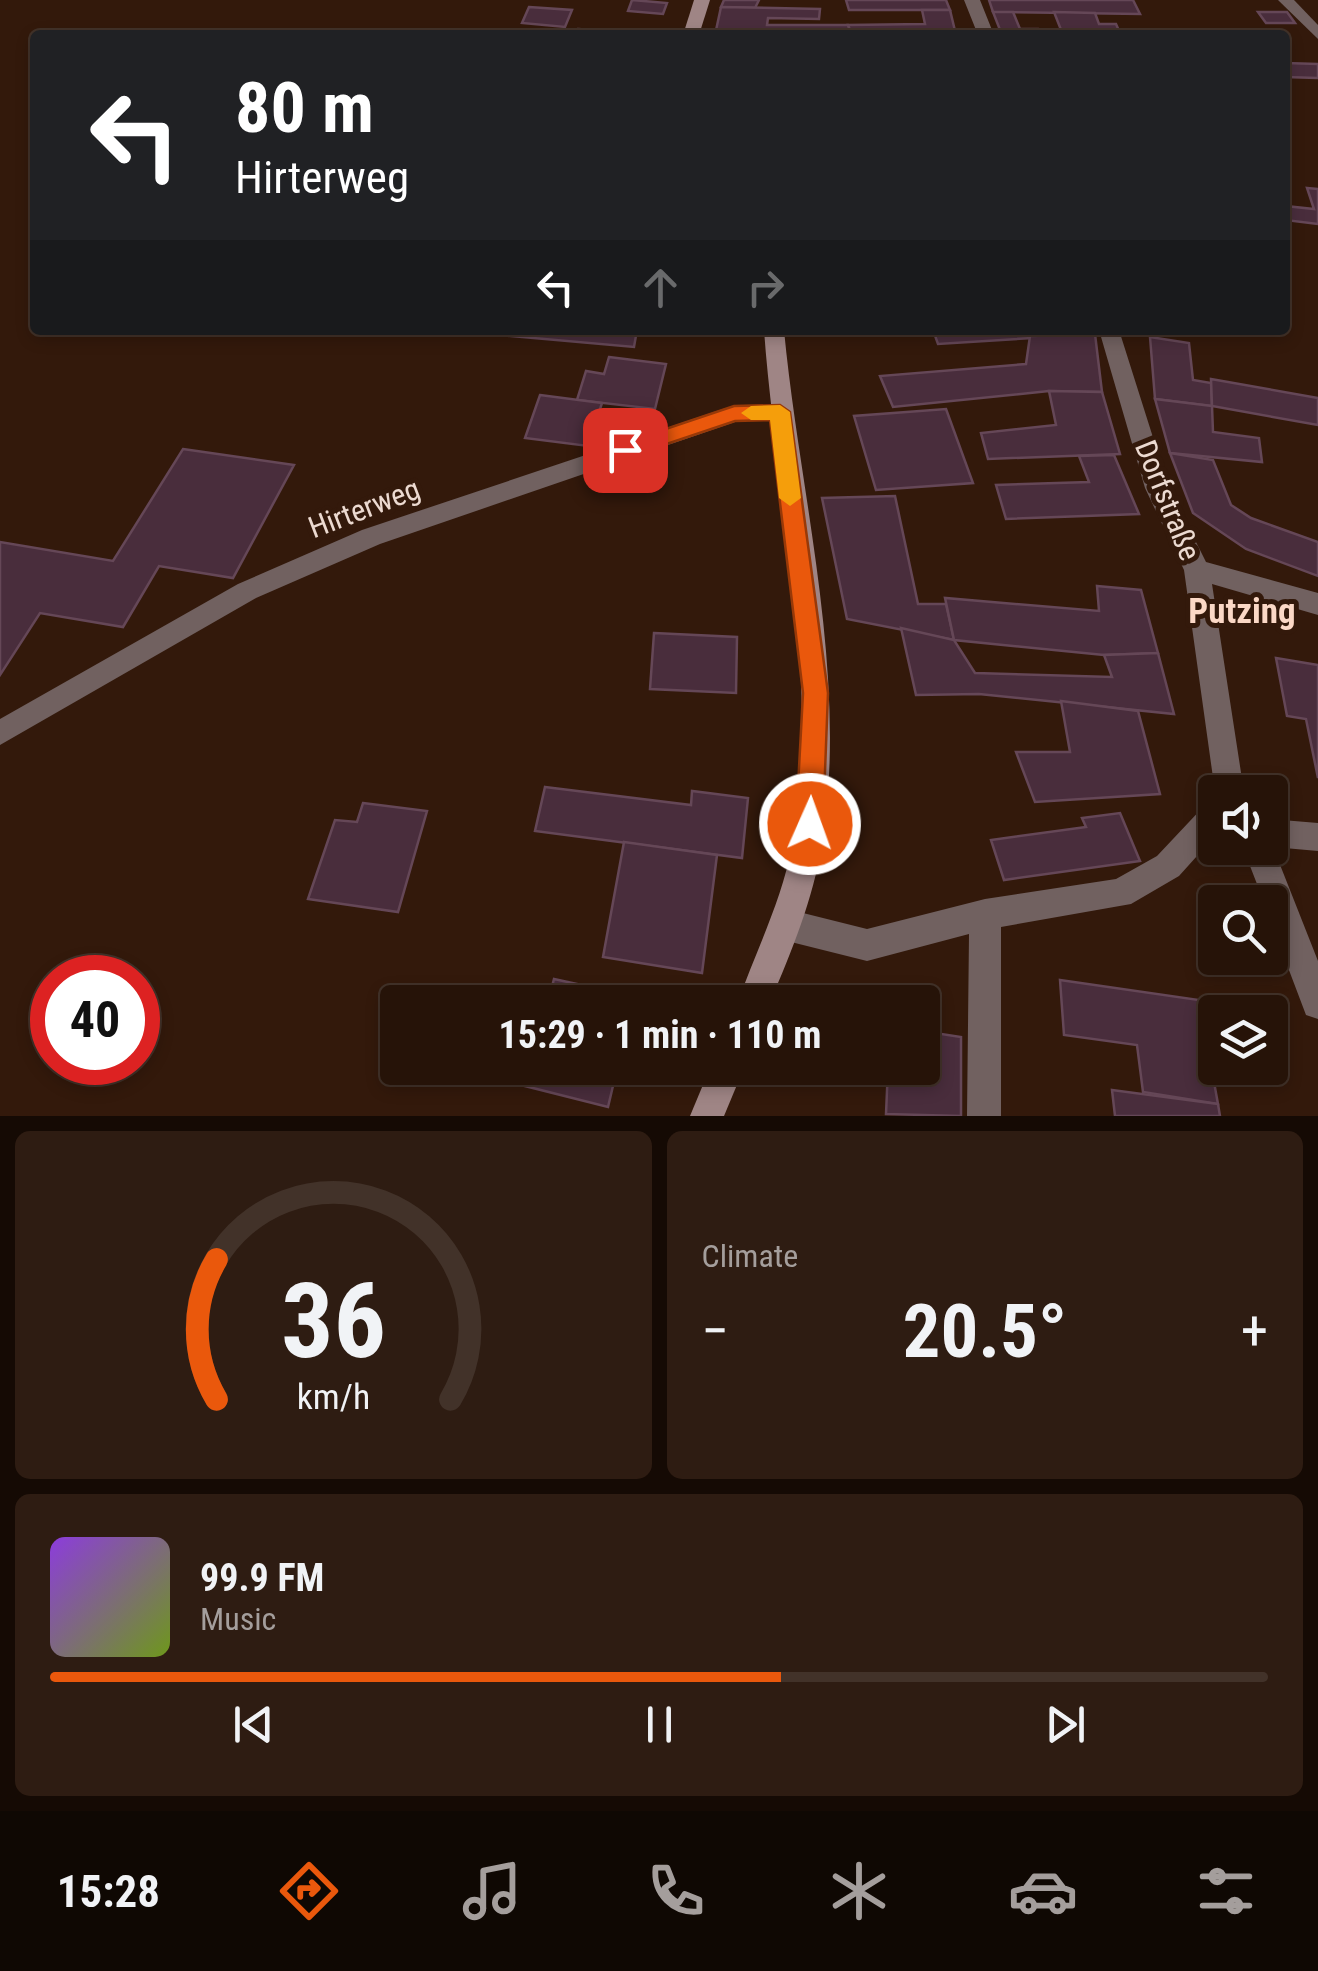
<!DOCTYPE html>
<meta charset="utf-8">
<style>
body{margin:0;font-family:"Roboto Condensed",sans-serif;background:#2e1c12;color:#f1f3f6;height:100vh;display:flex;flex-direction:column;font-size:38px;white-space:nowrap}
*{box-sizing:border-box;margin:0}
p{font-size:32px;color:#a49e9c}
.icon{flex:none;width:55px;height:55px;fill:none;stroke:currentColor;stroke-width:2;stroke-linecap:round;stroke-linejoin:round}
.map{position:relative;height:1116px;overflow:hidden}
.sheet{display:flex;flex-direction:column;gap:15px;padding:15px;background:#150a04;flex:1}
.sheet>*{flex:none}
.hud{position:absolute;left:30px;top:30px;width:1260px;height:305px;border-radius:10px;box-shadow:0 5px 15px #0003,0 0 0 2px #423229;background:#202124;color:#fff;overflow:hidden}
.tools{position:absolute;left:1198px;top:775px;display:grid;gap:20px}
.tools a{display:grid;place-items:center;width:90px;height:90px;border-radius:10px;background:#261308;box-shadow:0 5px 15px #0003,0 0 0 2px #423229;font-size:50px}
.speed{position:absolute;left:30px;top:955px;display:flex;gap:20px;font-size:50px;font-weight:700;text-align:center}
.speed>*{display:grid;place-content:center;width:130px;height:130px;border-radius:50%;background:#261308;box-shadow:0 5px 15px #0003,0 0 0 2px #423229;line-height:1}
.speed .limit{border:15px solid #d22;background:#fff;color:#111}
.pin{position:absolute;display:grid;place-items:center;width:85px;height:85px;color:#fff;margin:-42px;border-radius:20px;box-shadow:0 5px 15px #0006}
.me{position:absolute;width:110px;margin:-55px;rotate:2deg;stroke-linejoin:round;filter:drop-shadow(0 0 8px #0008)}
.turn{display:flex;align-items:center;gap:35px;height:210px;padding:0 40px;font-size:45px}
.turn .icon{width:130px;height:130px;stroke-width:2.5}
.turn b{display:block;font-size:70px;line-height:85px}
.lanes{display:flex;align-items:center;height:95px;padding:0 40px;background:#0003;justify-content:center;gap:50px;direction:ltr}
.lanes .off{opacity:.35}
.big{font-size:75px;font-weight:700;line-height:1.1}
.sheet .tile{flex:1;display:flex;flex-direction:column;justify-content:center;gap:15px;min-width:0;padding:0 35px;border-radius:15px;background:#2e1c12}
.sheet .dial{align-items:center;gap:0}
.dial svg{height:260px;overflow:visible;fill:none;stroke:#423229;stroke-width:7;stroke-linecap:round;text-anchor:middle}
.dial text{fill:#f1f3f6;stroke:none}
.song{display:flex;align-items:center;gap:30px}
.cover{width:120px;height:120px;border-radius:15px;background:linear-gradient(135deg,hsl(270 70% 55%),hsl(80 70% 35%))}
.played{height:10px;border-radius:5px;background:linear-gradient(90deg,#ea580c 60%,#423229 60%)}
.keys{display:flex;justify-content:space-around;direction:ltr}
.heat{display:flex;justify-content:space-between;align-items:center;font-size:55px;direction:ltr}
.sheet .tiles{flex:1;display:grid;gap:15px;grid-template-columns:1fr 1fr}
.tile:last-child{grid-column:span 2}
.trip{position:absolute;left:380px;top:985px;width:560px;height:100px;border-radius:10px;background:#261308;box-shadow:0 5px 15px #0003,0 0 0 2px #423229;font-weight:700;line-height:100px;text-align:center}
.tab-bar{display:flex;height:160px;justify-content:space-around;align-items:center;background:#0f0803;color:#a49e9c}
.tab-bar .icon{width:70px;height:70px}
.tab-bar .selected{color:#ea580c}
.tab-bar b{font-size:45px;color:#f1f3f6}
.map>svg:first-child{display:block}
.building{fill:#492d3c;stroke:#654757;stroke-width:2.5}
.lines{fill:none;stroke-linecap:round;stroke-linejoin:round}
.street{fill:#716160;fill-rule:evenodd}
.secondary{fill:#9f8585;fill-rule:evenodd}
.route{fill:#ea580c;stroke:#983908;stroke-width:2.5}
.slow{fill:#f59e0b}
.labels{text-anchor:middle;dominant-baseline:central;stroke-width:10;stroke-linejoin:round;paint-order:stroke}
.street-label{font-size:30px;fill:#ecdad1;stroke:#33190b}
.quarter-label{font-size:35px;font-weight:bold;fill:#fbd8c6;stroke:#33190b}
</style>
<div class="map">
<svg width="1318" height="1116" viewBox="0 0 1318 1116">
<rect width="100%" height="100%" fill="#33190b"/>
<g class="building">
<polygon points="632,0 667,3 663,14 628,11"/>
<polygon points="724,0 759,0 755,8 721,7"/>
<polygon points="846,0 946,0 950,10 849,10"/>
<polygon points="989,0 1133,0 1140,14 993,12"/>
<polygon points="529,7 572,10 565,27 522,23"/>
<polygon points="721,7 820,9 819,19 768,18 767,25 848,25 852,35 715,35"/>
<polygon points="922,10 950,10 956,35 852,35 848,25 925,24"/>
<polygon points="993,12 1013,12 1020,29 1038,29 1040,35 1002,35"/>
<polygon points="1054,12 1095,13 1099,24 1116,24 1120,33 1063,35"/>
<polygon points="1258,12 1287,12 1295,23 1266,23"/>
<polygon points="578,29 665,35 576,35"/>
<polygon points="1285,63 1318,64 1318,78 1285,77"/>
<polygon points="1307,188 1318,189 1318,224 1285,220 1285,206 1314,209"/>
<polygon points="443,330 637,330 634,347"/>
<polygon points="933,330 1093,330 1095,334 938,344"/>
<polygon points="1095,334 1102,392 1049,391 893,407 880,376 1026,364 1030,336"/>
<polygon points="1150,337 1189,343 1193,380 1211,383 1212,406 1155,399"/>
<polygon points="609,357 666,364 655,409 577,400 586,371 604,374"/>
<polygon points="1211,379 1318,398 1318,425 1212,406"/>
<polygon points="1049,391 1102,392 1120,454 988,459 981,433 1056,425"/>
<polygon points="540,395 602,403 588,446 525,438"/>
<polygon points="1155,399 1212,406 1213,432 1259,438 1262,462 1170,453"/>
<polygon points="946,409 973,483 876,490 854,416"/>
<polygon points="183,449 294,465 233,578 159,566 123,627 40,613 0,675 0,542 113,561"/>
<polygon points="1170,453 1213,460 1231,505 1251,518 1318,542 1318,576 1246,549 1193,513"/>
<polygon points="1114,455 1139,514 1006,519 996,485 1089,482 1079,456"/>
<polygon points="895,496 918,604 946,604 954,640 847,619 822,498"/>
<polygon points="1097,586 1141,590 1158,653 1104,655 954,640 945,598 1099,611"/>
<polygon points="901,628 954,640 975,673 1112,677 1104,655 1158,653 1174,714 979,694 916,695"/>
<polygon points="654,633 737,637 736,693 650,689"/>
<polygon points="1276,658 1318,665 1318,778 1306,719 1287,716"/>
<polygon points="1061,701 1138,711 1160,794 1035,802 1016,752 1070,752"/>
<polygon points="545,787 691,805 692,791 748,798 742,858 535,831"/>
<polygon points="363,803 427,811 398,912 308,899 335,820 357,822"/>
<polygon points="1120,813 1140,861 1004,880 991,840 1086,827 1082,818"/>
<polygon points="624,842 717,855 702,973 603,957"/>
<polygon points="554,979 632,996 631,1002 548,1002"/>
<polygon points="1060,980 1199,1000 1218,1104 1143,1092 1137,1045 1064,1035"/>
<polygon points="922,1031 961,1037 961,1116 886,1114 888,1068 922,1068"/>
<polygon points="530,1068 646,1068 645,1076 617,1069 608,1107 525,1086"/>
<polygon points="1112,1090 1218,1104 1220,1116 1115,1116"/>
</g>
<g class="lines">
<g class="street">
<polygon points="964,0 980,0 994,35 978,35"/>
<polygon points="1278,0 1294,0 1318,25 1318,39"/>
<polygon points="1099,330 1119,330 1169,488 1206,562 1318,593 1318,615 1212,584 1244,792 1215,792 1184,570 1145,488"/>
<polygon points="779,404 790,412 787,418 735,422 380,544 256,598 0,745 0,719 238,584 362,530 726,408"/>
<polygon points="1215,801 1215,836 1179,876 1131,904 1001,927 1001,1116 967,1116 969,934 867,961 787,941 776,936 771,925 776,914 787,909 867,929 985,899 1116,879 1157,856 1205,805"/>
<polygon points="1270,819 1318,823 1318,851 1273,847 1318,961 1318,1019 1306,1015 1270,920 1270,902 1264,902 1243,848 1270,848"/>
</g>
<g class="secondary">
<polygon points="694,0 710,0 699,35 683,35"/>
<path d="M764 330H784C800 498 849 675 822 844 813 899 792 951 770 1002H738C756 950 782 901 792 845 822 676 776 498 764 330Z"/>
<polygon points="710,1068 744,1068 724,1116 690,1116"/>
</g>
</g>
<polygon class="route" points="780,405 790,412 828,693 823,824 819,832 810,836 800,832 796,824 803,693 770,420 735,421 625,458 615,450 618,445 734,406"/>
<polygon class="slow" points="780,405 790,412 801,498 790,506 779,498 770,420 751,420 741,413 751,406"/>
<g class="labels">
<g class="street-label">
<text transform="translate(1168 500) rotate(68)">Dorfstraße</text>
<text transform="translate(364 508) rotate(-21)">Hirterweg</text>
</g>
<g class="quarter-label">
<text x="1242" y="611">Putzing</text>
</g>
</g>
</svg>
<div class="tools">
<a><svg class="icon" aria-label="sound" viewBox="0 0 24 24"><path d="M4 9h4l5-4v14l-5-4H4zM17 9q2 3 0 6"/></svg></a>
<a><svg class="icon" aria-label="search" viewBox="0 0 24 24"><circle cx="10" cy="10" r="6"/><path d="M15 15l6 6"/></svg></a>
<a><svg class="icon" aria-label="layers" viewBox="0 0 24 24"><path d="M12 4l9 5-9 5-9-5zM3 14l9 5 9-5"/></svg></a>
</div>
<div class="speed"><div class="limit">40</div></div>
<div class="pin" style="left:625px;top:450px;background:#d93025"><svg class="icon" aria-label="arrive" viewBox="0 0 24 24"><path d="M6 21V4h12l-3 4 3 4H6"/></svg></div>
<svg class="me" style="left:810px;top:824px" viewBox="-20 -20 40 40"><circle r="17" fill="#ea580c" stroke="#fff" stroke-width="3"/><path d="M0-11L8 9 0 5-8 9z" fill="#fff"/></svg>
<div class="trip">15:29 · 1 min · 110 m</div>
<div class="hud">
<div class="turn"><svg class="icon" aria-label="left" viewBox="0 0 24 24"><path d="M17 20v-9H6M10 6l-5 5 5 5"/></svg><div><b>80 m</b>Hirterweg</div></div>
<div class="lanes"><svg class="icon" aria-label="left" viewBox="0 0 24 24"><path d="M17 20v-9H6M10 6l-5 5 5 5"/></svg><svg class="icon off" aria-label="ahead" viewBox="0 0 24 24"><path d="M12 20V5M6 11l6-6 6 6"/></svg><svg class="icon off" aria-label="right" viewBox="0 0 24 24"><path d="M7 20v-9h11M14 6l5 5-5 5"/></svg></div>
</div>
</div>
<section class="sheet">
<div class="tiles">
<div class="tile dial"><svg viewBox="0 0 100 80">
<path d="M14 69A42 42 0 1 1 86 69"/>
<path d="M14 69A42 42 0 0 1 14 26" stroke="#ea580c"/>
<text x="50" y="56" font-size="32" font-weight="700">36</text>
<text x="50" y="72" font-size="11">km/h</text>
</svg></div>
<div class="tile"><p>Climate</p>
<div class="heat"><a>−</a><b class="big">20.5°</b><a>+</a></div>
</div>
<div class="tile">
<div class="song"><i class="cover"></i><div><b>99.9 FM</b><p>Music</p></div></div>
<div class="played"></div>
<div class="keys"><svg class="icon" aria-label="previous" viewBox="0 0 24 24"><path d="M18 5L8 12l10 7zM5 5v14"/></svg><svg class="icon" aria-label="pause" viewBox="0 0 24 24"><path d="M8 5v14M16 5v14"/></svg><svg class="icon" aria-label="next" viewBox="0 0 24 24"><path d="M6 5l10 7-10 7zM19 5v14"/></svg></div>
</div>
</div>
</section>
<nav class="tab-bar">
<b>15:28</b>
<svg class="icon selected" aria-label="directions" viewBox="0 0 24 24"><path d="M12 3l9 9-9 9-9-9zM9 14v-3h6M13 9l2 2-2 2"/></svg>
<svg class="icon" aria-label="music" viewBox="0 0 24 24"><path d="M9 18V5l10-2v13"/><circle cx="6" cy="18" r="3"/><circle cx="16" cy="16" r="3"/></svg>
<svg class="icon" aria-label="phone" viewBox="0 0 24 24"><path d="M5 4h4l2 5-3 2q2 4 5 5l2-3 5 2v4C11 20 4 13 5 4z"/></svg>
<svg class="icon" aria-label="climate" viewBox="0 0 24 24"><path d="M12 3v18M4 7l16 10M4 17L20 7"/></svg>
<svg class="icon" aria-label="car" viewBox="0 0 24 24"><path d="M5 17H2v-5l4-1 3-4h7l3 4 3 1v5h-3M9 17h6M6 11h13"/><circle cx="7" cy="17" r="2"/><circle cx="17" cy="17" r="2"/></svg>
<svg class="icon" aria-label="filters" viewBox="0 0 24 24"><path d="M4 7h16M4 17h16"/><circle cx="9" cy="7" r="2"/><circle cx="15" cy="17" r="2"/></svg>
</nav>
